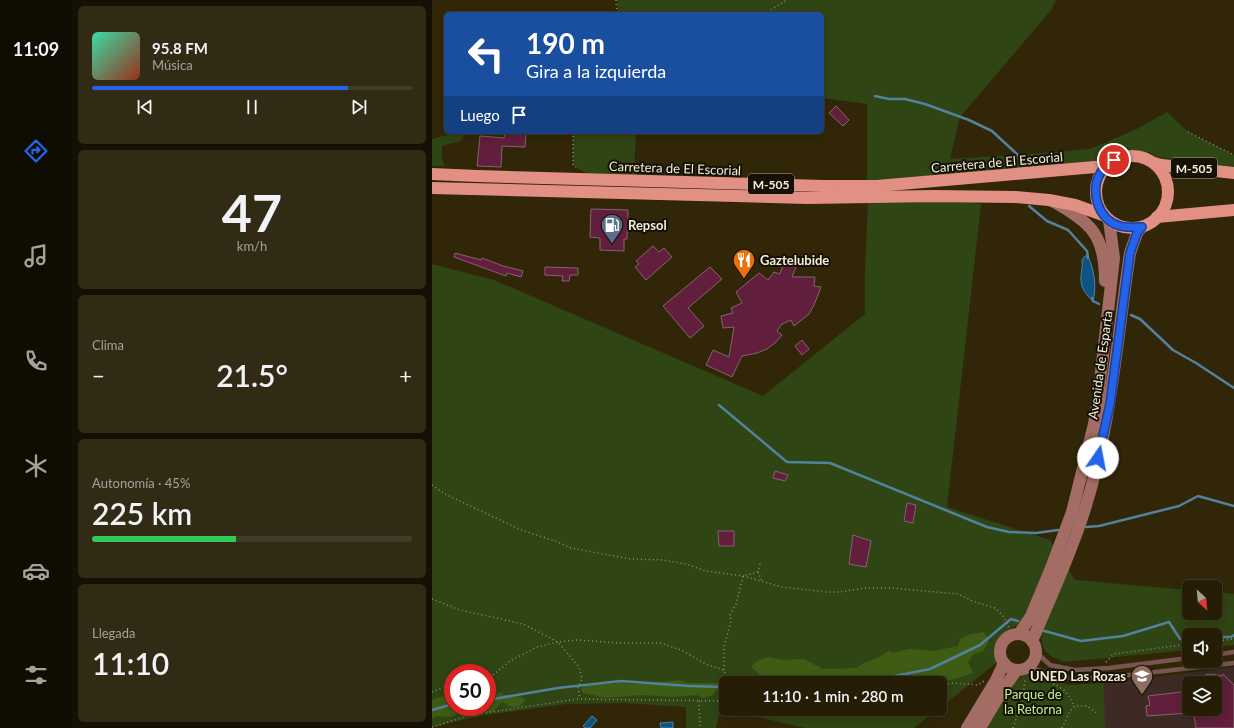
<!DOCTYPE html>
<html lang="es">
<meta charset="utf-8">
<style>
body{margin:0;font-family:Lato,sans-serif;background:#312a14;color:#f1f3f6;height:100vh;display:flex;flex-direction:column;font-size:15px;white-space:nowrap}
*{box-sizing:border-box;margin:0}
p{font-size:13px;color:#a3a29b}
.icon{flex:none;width:22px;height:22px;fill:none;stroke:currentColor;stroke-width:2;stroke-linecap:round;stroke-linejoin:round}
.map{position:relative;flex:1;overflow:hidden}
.sheet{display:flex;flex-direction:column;gap:6px;padding:6px;background:#141003;width:360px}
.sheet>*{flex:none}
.banner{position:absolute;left:12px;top:12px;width:380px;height:122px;border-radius:6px;box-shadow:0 2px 10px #0003,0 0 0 1px #423b28;background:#1a4fa0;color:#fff;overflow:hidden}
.needle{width:26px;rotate:154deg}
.tools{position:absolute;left:750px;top:580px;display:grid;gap:8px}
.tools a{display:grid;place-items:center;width:40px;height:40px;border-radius:6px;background:#251d06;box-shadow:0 2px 10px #0003,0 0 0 1px #423b28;font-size:20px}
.speed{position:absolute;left:12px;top:664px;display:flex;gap:8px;font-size:20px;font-weight:700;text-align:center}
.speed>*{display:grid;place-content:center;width:52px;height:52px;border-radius:50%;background:#251d06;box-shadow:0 2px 10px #0003,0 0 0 1px #423b28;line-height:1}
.speed .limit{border:6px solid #d22;background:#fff;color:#111}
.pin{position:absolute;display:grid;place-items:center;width:34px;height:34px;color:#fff;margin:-17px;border:2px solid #fff;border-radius:50%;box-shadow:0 1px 4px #0007}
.me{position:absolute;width:44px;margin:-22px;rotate:12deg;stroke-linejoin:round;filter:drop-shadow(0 0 3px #0008)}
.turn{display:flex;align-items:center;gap:14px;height:84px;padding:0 16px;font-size:18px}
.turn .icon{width:52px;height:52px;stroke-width:2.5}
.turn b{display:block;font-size:28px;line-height:34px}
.then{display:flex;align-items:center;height:38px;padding:0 16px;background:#0003;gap:8px;font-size:15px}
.big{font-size:30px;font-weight:600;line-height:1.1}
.sheet .widget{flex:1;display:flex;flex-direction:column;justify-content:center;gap:6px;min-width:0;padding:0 14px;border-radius:6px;background:#312a14}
.sheet .dial{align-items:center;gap:0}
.dial b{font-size:52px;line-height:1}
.song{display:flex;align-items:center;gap:12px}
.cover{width:48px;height:48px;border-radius:6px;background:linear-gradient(135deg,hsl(160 70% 55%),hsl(10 70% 35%))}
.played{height:4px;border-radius:2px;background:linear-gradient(90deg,#2563eb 80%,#423b28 80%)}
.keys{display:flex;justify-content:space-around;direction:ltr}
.heat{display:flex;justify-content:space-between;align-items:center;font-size:22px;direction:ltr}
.charge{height:6px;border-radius:3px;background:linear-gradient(90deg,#34c759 45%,#423b28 0)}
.trip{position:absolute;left:287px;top:676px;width:228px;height:40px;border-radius:6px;background:#251d06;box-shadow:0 2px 10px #0003,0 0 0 1px #423b28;font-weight:600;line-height:40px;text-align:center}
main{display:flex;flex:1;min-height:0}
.tab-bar{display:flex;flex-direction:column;width:72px;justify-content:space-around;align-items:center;background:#0f0c02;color:#a3a29b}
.tab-bar .icon{width:28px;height:28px}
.tab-bar .current{color:#2563eb}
.tab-bar b{font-size:18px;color:#f1f3f6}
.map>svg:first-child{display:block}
.education{fill:#3d2a25;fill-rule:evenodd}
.green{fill:#2f4513;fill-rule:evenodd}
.forest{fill:#3e5c14}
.water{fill:#0f5384;stroke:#53819e}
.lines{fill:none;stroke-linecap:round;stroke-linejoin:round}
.stream{stroke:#53819e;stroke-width:2.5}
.building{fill:#611e3d;stroke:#86636f}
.path{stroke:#968e76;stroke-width:1.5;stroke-dasharray:1 3;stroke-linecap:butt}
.lane{stroke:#775550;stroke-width:4.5}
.secondary{stroke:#a36d65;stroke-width:12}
.highway{stroke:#e39084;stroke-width:12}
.route-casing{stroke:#184099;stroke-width:10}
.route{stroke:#2563eb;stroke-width:7}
.labels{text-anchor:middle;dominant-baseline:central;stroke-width:4;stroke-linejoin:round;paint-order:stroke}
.shield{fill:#151105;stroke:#b0ab9b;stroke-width:1}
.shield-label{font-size:12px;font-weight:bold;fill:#f3eddb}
.street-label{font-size:13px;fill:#f3eddb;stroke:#151105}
.poi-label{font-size:13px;font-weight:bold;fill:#f3eddb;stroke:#151105;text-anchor:start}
.park-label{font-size:13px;fill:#c3f291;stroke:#151105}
</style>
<main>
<nav class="tab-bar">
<b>11:09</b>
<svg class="icon current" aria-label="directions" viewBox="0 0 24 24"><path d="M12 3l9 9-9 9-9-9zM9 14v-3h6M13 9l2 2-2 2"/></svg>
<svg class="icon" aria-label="music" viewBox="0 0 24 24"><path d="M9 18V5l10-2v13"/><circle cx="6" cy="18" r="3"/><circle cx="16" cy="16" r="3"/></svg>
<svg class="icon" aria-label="phone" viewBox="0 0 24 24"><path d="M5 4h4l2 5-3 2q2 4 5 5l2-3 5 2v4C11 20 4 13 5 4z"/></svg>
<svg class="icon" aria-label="climate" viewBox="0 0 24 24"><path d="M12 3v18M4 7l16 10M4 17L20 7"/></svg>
<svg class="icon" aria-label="car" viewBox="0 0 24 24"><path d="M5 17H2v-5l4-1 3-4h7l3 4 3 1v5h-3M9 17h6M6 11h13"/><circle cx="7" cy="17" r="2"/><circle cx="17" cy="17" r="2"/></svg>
<svg class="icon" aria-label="filters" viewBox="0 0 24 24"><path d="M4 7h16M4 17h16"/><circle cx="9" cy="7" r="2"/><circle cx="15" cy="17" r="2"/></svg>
</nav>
<section class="sheet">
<div class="widget">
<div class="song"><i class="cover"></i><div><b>95.8 FM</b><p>Música</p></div></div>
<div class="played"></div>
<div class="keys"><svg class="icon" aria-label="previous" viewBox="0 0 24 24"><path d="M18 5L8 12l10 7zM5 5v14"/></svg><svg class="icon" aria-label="pause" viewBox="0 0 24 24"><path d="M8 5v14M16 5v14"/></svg><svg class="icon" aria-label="next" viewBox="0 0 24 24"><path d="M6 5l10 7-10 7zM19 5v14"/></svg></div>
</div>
<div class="widget dial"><b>47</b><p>km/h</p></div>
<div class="widget"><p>Clima</p>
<div class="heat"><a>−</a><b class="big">21.5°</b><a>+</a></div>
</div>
<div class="widget"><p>Autonomía · 45%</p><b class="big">225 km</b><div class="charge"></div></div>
<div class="widget"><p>Llegada</p><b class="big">11:10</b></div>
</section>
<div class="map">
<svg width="802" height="728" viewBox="0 0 802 728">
<rect width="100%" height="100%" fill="#312708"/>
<path class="education" d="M802 667V728H655L666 684ZM757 683H783V709H757Z"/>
<g class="green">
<polygon points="185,0 624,0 620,9 528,117 518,159 586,155 658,149 703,130 735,112 756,132 802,155 802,171 767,162 725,157 717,152 708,156 697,155 682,160 676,164 435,186 435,104 390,98 390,14 186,14"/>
<polygon points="27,132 34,132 29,141 10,146 10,159 13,166 0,166 0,139"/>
<polygon points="141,132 204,132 202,170 209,181 156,174 141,165"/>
<path d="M502 196 549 204 515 507 618 540 643 580 757 590V613H783V592L802 594V645L783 647V635H757V650L631 662C616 654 610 654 609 635L583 626C564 636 561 642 564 663L508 708V683H294V709H506L482 728H373L326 717 288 711 284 728H254V707L192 703 134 704 54 715 20 722 0 728V264L62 280 331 396 433 314V271L436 203ZM21 673H55V707H21Z"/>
<path d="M595 674 606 675 637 685 672 683 673 728H554C564 710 575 682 595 674Z"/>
</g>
<g class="forest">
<path d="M552 632 557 642 550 652 542 654 536 662 541 673 519 680 503 683H354V681C337 684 331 678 319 667L325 661 336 657 351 660 372 659 391 669 424 668 432 663 447 657 456 651 461 653 477 649 502 651 526 646 528 639 535 635Z"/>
<polygon points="248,680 255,683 285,683 288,688 283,691 281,695 271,698 265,695 241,697 209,695 173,698 162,695 151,693 149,688 154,686 187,683 204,684"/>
<polygon points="68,692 73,695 90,697 93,700 88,706 80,707 70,702 61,712 39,715 30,712 18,717 5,716 0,719 0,700 11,696 18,700 21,700 21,707 55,707 55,696"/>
</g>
<g class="water">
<path d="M653 256H656C662 270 665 286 661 301 654 295 648 287 649 277 649 271 651 267 650 260Z"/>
<polygon points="160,716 165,720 158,728 153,728 151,726"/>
<polygon points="241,722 241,728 229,728 228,723"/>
</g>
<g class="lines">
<g class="stream">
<polyline points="443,96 457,99 473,99 493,104 537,120 560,131 586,155 590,166"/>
<polyline points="597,206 615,221 636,230 655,251 656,258"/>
<polyline points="660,298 661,301 667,304"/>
<polyline points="699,315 708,319 741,350 764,363 802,388"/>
<polyline points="287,405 355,462 398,463 555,527 577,532 604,533 626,530"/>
<polyline points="654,527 667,526 747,506 766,496 802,506"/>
<polyline points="609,630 649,641 691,636 737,622 748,639 757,638"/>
<polyline points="783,637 799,637 802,635"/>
<polyline points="427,683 498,669 548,645 579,619 586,621"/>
<polyline points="55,700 126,688 189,681 257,686 294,687"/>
<polyline points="0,710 21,704"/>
</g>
</g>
<g class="building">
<polygon points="404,106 417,120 411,126 397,113"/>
<polygon points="73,132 94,133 93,147 70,146 69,167 45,166 48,136 72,138"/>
<polygon points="159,209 196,210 195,239 192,239 192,251 168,250 168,238 158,237"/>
<polygon points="221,246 227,252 232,248 240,257 214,280 203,267 207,264 204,261"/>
<polygon points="23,253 49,260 50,258 71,266 91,271 89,277 75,273 74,276 22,257"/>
<polygon points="352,262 364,267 360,277 383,277 382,286 389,287 382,305 377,314 362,326 359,320 350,324 345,331 350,335 343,343 335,349 325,353 310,356 300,377 274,365 281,350 297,357 302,327 291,328 289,316 301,313 299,308 310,303 304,292 327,273 336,280 342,272 348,274"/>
<polygon points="113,267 146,268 146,275 138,275 137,281 130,281 131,276 113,275"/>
<polygon points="278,267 290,279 256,308 272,326 258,338 231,306"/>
<polygon points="370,340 377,349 370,355 363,346"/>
<polygon points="343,471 356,475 353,481 341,478"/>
<polygon points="475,503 484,505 481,523 472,521"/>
<polygon points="286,531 302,531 302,546 287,546"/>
<polygon points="421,535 439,541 434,567 417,564"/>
<polygon points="779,674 790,676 791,674 802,685 802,728 764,728 761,709 783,709 783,683 773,683 773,675"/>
<polygon points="757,691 757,713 715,716 714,706 718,705 716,696"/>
</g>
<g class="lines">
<g class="path">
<polyline points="184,0 185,14"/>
<polyline points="332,14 355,0"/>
<polyline points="141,132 141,165 147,169"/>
<polyline points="756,132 802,155"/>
<polyline points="0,485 13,494 89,530 123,541 139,548 198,559 231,560 254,564 274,571 311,576 350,587 394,592 407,592 434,588 459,588 526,594 540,601 563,608 572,617 578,630"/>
<polyline points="328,564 326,572 330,581"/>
<polyline points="0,599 28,610 91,624 126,642 147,667 150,679 146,688 148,699"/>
<polyline points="783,641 802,639"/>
<polyline points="674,662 682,654 757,644"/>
<polyline points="292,670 292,647 299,621 298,615 304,604 311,576 326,572"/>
<path d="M615 679C619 684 624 685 629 688 635 692 640 699 642 707"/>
<polyline points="55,680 78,661 105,647 126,642 145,640 188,643 228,643 249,650 276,665 292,670 295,683"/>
<polyline points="508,685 521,683 546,685 552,681"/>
<polyline points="0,692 15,686 21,687"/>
<polyline points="267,701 268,728"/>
<polyline points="0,727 39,715 145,699 294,701"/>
<path d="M581 728C587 711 592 695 593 678"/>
<polyline points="630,728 638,711 643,706 655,706 665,713"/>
</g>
<g class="lane">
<polyline points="604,652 618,665 643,670 677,668 757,658"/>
<polyline points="783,655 802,652"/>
<polyline points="596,667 616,673 645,679 680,677 802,663"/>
</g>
<g class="secondary">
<path d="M622 202C660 223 673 236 673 281"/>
<polyline points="587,634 599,616 619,568 640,512 662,424 666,399 682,258 677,220"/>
<circle cx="586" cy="652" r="18"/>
<path d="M600 641C618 599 638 556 652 512 679 428 685 339 698 253L705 233 710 227"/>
<polyline points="535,728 564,680 572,663"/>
<polyline points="548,728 573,686 585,670"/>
</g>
<g class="highway">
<circle cx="700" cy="192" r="36"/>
<polyline points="722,163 730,165 802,173"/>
<polyline points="0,174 45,176 391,186 445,186 663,167 676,164"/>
<polyline points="0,188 375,198 502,196 583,197 617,200 643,205 671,215"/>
<polyline points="725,217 802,210"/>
</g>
</g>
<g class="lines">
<g class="route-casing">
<path id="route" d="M666 458 678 404 698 253 705 233 710 227C702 227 695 228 688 226 666 220 657 191 669 172 672 167 677 163 682 160"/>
</g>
<use href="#route" class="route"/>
</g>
<defs>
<g id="fuel-pin" transform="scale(1.15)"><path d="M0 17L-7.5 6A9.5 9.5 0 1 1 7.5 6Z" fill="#5c6f8a" stroke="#151105"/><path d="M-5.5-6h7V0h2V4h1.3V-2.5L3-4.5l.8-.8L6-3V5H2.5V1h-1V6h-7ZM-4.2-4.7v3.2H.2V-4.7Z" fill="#fff"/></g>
<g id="restaurant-pin" transform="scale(1.15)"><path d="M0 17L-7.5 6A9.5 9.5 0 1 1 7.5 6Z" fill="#e8710a" stroke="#151105"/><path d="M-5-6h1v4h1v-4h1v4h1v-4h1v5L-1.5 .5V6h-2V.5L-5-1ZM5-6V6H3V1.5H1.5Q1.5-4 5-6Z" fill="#fff"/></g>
<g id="university-pin" transform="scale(1.15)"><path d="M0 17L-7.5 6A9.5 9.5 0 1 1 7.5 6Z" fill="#8d6e63" stroke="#151105"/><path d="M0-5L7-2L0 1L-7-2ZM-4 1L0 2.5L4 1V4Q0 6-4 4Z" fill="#fff"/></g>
</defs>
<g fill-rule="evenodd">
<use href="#fuel-pin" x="180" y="225"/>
<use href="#restaurant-pin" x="312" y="260"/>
<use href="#university-pin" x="710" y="676"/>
</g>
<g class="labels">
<g class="shield">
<rect x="739" y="158" width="46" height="20" rx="3"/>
<rect x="316" y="174" width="46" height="20" rx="3"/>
</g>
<g class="shield-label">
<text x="762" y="168">M-505</text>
<text x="339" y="184">M-505</text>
</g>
<g class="street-label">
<text transform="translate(565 162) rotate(-5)">Carretera de El Escorial</text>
<text transform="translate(243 168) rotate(2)">Carretera de El Escorial</text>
<text transform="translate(668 365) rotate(-82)">Avenida de Esparta</text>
</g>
<g class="poi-label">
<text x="196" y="225">Repsol</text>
<text x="328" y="260">Gaztelubide</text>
<text x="694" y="676" text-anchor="end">UNED Las Rozas</text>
</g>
<g class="park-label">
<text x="601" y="694">Parque de<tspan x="601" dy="15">la Retorna</tspan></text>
</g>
</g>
</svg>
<div class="tools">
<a><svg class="needle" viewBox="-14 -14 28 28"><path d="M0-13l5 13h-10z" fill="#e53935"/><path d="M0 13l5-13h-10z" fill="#a3a29b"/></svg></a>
<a><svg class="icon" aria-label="sound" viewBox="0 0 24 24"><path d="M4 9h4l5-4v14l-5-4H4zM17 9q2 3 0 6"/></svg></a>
<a><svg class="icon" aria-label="layers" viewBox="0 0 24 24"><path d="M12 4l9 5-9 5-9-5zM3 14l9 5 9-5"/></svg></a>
</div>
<div class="speed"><div class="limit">50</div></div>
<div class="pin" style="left:682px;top:160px;background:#d93025"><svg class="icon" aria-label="arrive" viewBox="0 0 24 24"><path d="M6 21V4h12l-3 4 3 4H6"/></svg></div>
<svg class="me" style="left:666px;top:458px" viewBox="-20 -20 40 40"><circle r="19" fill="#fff"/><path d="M0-13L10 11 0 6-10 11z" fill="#2563eb"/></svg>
<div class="trip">11:10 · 1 min · 280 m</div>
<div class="banner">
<div class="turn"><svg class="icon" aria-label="left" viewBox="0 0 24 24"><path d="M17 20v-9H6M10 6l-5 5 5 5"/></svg><div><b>190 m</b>Gira a la izquierda</div></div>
<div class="then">Luego<svg class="icon" aria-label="arrive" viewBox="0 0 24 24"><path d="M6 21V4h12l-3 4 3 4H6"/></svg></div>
</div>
</div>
</main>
